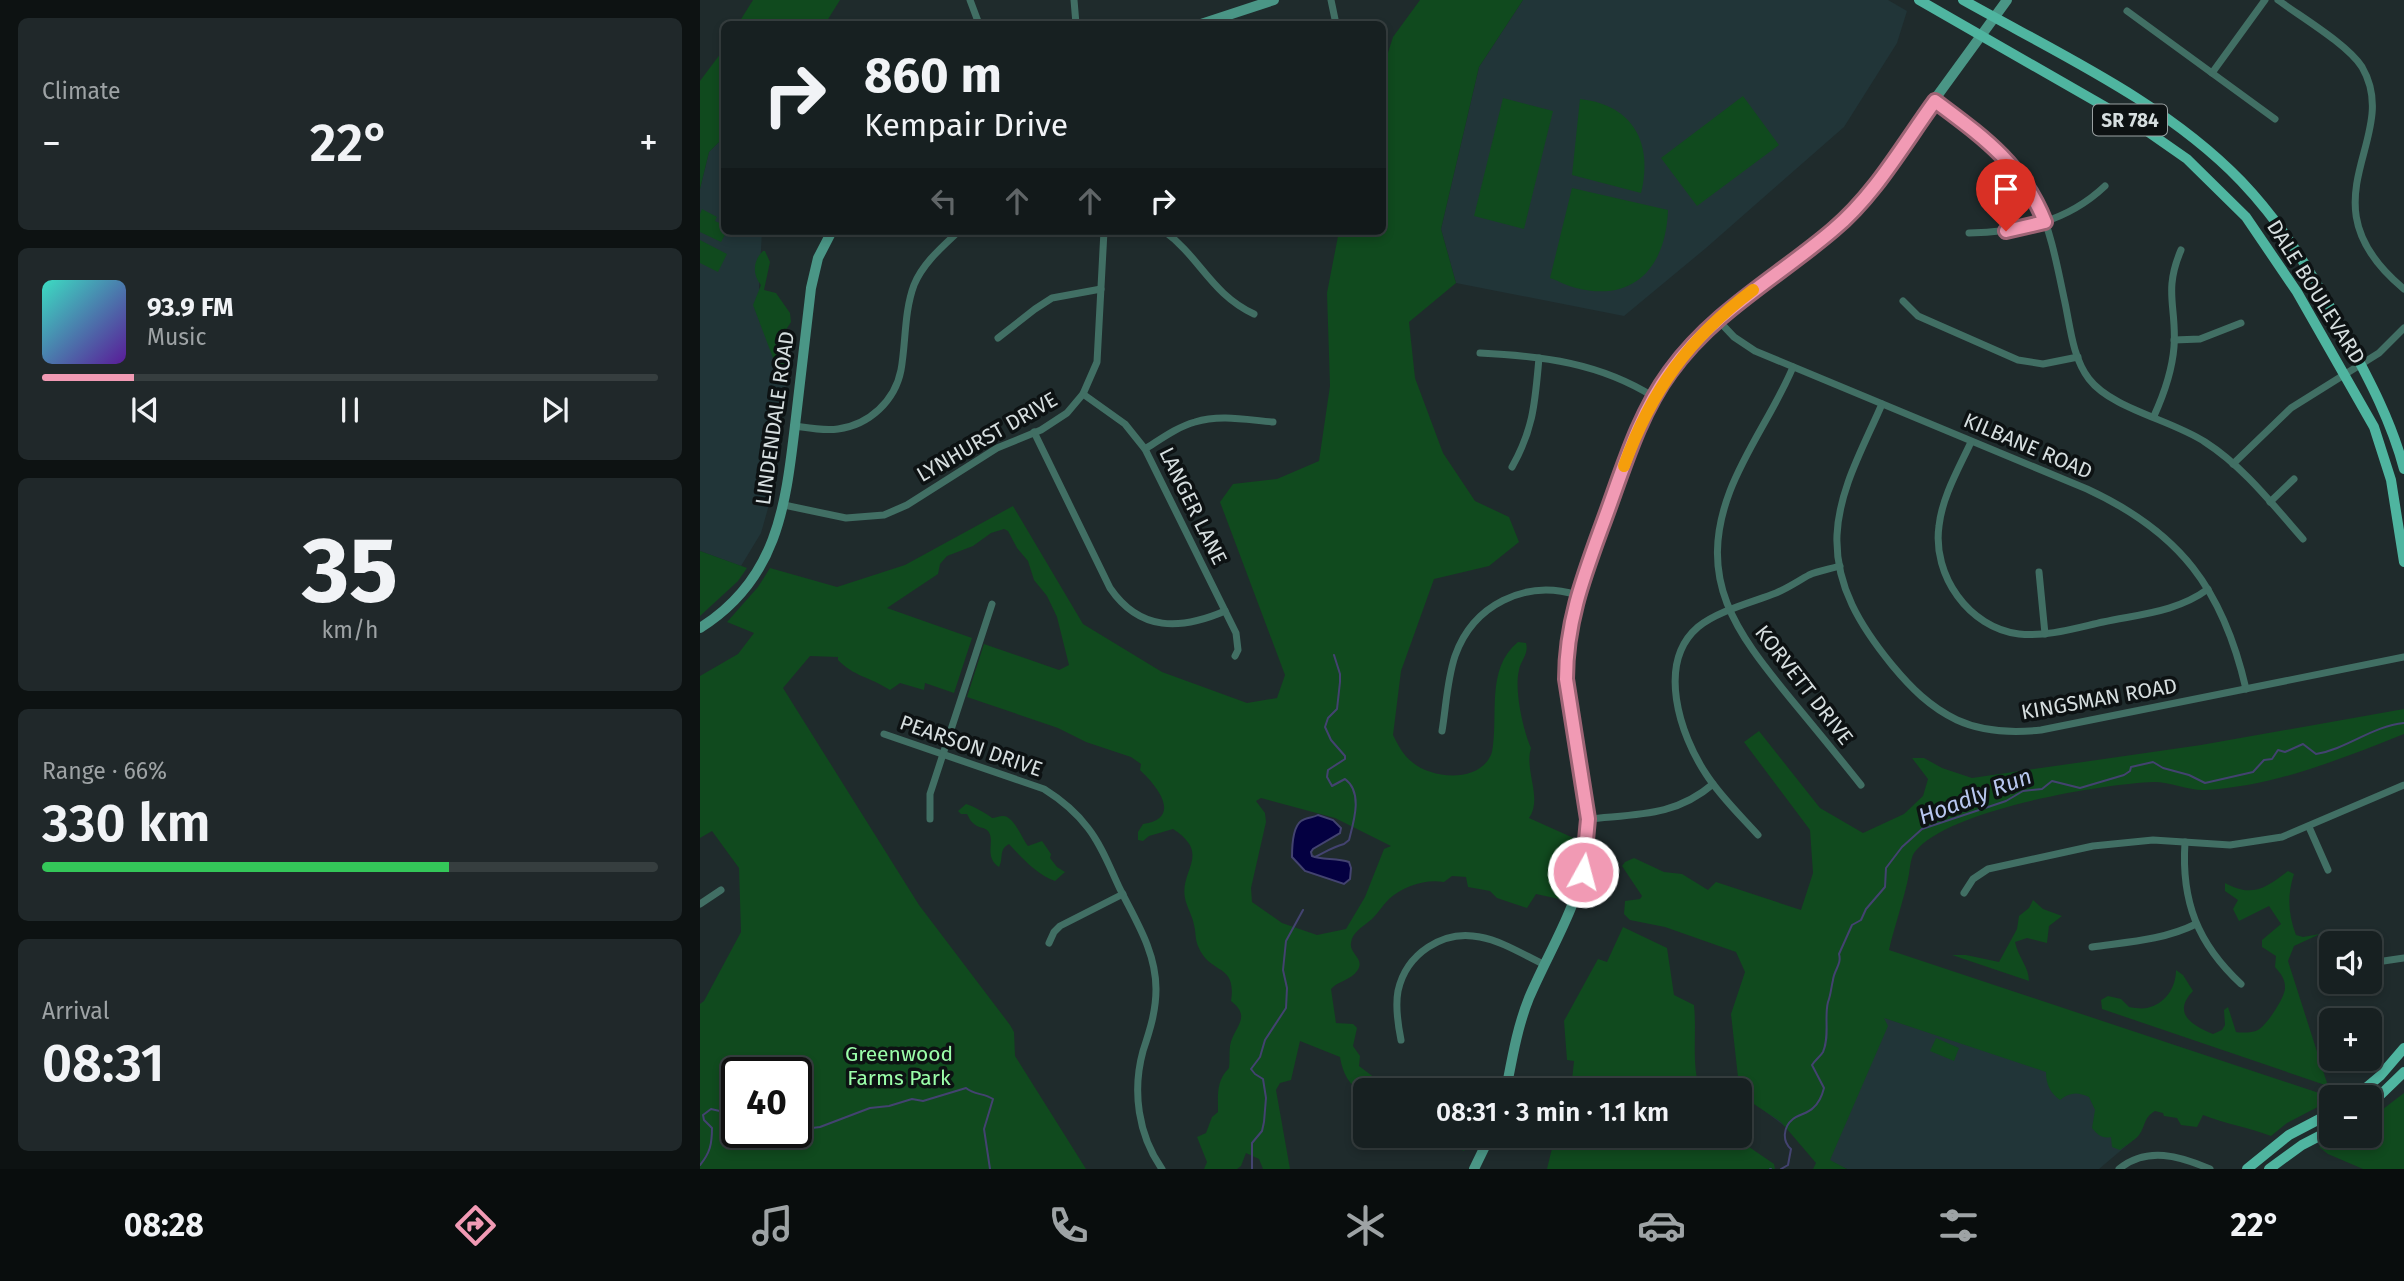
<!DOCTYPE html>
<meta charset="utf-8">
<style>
body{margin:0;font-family:"Fira Sans",sans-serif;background:#20282a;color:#f1f3f6;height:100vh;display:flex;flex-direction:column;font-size:26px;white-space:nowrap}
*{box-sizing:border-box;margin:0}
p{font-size:23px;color:#9ea3a5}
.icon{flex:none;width:38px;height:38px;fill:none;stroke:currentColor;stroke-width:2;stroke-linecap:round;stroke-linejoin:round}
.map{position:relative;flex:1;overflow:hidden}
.side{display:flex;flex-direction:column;gap:18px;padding:18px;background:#0d1212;width:700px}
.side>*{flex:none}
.top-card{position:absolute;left:21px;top:21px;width:665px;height:214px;border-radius:10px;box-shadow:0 4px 10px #0003,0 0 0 2px #363e3f;background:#172021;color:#f1f3f6;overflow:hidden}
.controls{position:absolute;left:1619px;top:931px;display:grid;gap:14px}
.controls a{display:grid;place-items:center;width:63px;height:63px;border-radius:10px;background:#172021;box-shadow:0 4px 10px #0003,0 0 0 2px #363e3f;font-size:35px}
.speed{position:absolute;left:21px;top:1057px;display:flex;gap:14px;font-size:35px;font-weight:700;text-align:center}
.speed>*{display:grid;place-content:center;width:91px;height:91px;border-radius:50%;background:#172021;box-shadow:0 4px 10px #0003,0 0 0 2px #363e3f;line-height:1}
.speed .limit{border:4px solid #111;border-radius:10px;background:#fff;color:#111}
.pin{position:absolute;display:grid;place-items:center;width:60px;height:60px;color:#fff;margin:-72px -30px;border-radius:50% 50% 50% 0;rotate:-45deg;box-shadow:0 0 7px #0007}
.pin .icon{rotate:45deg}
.me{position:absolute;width:77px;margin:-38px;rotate:7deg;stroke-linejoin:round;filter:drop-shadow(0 0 5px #0008)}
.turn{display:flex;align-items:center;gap:24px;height:147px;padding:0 28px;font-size:32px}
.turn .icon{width:91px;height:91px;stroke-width:2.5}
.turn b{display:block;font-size:49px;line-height:60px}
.lanes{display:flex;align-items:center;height:66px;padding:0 28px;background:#0003;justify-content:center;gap:35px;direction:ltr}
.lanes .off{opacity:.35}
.big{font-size:52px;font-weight:600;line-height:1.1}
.side .widget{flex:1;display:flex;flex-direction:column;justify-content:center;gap:10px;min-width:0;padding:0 24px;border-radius:10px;background:#20282a}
.side .dial{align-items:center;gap:0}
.dial b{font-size:91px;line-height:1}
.song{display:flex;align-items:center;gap:21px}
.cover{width:84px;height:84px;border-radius:10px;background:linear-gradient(135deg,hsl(170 70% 55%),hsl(270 70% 35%))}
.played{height:7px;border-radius:4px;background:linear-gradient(90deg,#f19ab4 15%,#363e3f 15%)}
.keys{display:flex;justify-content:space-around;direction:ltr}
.heat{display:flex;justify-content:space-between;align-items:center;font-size:38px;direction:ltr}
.charge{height:10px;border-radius:5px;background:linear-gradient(90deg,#34c759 66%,#363e3f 0)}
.trip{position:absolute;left:653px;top:1078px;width:399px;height:70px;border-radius:10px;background:#172021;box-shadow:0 4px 10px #0003,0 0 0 2px #363e3f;font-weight:600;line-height:70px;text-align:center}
.tab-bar{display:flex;height:112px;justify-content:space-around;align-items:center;background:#090d0d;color:#9ea3a5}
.tab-bar .icon{width:49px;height:49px}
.tab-bar .current{color:#f19ab4}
.tab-bar b{font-size:32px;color:#f1f3f6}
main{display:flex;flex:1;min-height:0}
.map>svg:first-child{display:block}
.built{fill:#213538}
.green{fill:#104a1e;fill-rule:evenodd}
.water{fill:#040041;stroke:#434370;stroke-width:2}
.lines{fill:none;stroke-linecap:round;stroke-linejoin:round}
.stream{stroke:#434370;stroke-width:2}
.street{stroke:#416f64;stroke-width:7}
.secondary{stroke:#4a9686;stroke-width:10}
.primary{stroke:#4fb5a0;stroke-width:10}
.route-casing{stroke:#9d6475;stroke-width:18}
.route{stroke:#f19ab4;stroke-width:12}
.slow{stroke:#f59e0b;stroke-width:12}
.labels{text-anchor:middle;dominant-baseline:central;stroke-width:7;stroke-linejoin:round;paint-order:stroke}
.shield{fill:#0d1213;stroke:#9aa1a2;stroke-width:2}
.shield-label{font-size:19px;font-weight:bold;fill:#d6dedf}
.street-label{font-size:21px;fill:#d6dedf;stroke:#0d1213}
.park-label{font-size:21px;fill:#9bfea9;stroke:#0d1213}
.water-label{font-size:23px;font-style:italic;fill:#b8c7ef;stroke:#0d1213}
</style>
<main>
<section class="side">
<div class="widget"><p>Climate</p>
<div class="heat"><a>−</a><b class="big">22°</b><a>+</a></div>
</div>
<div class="widget">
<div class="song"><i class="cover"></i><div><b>93.9 FM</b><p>Music</p></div></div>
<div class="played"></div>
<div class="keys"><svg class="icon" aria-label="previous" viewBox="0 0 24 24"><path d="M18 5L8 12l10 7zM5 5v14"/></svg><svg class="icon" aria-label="pause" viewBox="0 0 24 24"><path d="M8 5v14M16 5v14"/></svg><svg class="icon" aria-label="next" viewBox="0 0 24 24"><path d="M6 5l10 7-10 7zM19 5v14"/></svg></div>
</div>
<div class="widget dial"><b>35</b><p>km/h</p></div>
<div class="widget"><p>Range · 66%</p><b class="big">330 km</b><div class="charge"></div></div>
<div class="widget"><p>Arrival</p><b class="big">08:31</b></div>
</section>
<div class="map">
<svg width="1704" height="1169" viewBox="0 0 1704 1169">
<rect width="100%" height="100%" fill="#1f2b2c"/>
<g class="built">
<polygon points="823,0 1188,0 1207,11 1197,43 1144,127 1006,248 924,316 756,283 741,229 779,67"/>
<polygon points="24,137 24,231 62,231 59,287 63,322 93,333 74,487 61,533 41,566 0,551 0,189 9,152"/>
<polygon points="1051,974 1419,1095 1432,1141 1399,1169 1147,1169 1130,1161 1041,1093"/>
</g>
<g class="green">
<polygon points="53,0 140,0 125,24 38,24"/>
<path d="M720 0H823L779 67 741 229 756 283 709 322 715 378 743 453 775 501 809 517 819 542 789 566 734 579 701 671 693 735C698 745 703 755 712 762 733 780 782 783 792 752 799 716 785 669 818 642L826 643C829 654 821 660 819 670 814 690 823 730 831 748 824 771 843 798 829 818L878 840 875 865 864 900 836 894 827 908 797 898 790 891 768 887 766 877 752 876 744 882C725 879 704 886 689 899 683 905 678 913 672 919 664 926 652 932 651 943 649 954 666 959 657 971 651 980 638 981 631 989L636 1023 653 1024 657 1028 653 1046 660 1056 659 1066 675 1078 699 1090C688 1090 673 1092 665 1091 649 1089 642 1070 640 1057L600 1041 591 1080 580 1083 576 1090 590 1169H563L559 1159 546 1153 541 1166 537 1169H504L507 1162 497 1137 506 1133 512 1117 518 1112C518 1095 516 1081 529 1068 530 1061 529 1053 530 1046 533 1027 553 1018 531 1001 537 962 510 976 498 946 495 939 496 932 494 925 493 918 489 911 487 905 474 872 515 856 473 829L449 836 443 841 438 840V832L443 824C483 818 457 786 440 770L441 764 431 757 386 742 358 728 267 697 284 644 359 670 369 665 357 617 347 596 334 580 328 561 317 548 308 531 304 529 291 533 273 546 247 556 240 564 238 574 187 608 272 638 254 693 225 683 224 690 200 683 190 690C170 677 153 676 138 660V657L110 656 83 688 219 905 310 1025 314 1032 315 1056 386 1169H0V1004L4 1001 41 932 39 868 12 831 0 838V676L38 654 54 633 27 622 58 587 70 568 137 587 205 565 313 506 383 624 462 672 547 703 577 698 585 675 520 502 533 484 577 479 619 461 630 386 627 293 639 231H682L683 68 693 37ZM561 798 635 818 691 846 684 849 665 897 646 929 617 935 582 923 552 902 551 888 566 822 565 813 556 801ZM37 1073H96V1132H37Z"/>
<polygon points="24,49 24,137 9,152 0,189 0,81"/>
<polygon points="1043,96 1079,145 997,206 961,158"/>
<polygon points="803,98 853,111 824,229 774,216"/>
<path d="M880 99C934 105 953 144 941 193L872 175Z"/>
<path d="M872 188 968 210C966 266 935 303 876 288 867 286 859 281 850 278Z"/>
<polygon points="2,209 17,217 15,221 24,225 24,231 27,231 21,242 0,232 0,214"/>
<polygon points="0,240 27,254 18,272 0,263"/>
<path d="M63 251H65L70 262 64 290 76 293 90 313 91 322 78 342 90 361 89 373 85 375 78 371 76 366 53 305 61 285C52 275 53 260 63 251Z"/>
<polygon points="0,551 47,568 38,581 0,616"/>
<path d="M1704 709V734C1641 759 1575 786 1506 790 1489 791 1471 782 1454 782 1401 784 1245 810 1214 853 1211 858 1210 867 1209 874 1204 900 1195 924 1189 950L1631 1097V1100L1587 1123 1571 1136C1548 1127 1525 1124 1503 1115L1497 1127 1481 1125 1477 1118 1464 1116 1463 1113 1455 1111C1443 1118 1446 1126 1439 1135 1434 1141 1426 1145 1420 1150L1412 1147 1411 1137C1402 1139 1398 1135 1392 1128L1395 1110 1389 1097C1378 1092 1370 1092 1360 1100 1350 1093 1346 1084 1346 1072L1184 1018 1188 1026 1130 1160 1147 1169H1113L1116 1163 1081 1122 1040 1095 1031 1014 1045 972 1036 952 965 927 930 920 924 914 925 901 940 899 942 896 922 866 925 862 934 858 964 872 982 874 1008 890 1016 882 1101 910 1113 873 1110 830 1044 742 1059 731 1120 808 1163 833 1204 814 1223 796 1228 779 1212 758H1224L1242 768 1272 778 1501 745Z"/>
<path d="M266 804C273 806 286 813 292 818 295 818 299 816 303 816 314 816 322 839 328 846L342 841 351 854 350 858 357 867 365 872 355 881C337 875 321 857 309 844 298 850 304 858 299 867 283 856 296 841 288 831 285 827 277 828 273 823 270 821 269 817 267 814H261L258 811Z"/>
<path d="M1588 871 1594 874C1587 895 1588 914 1596 935L1603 937 1620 934 1594 946 1588 961 1628 1086 1402 1009 1401 1000 1408 996 1421 999 1429 1007C1434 1008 1442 1009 1447 1008 1465 1004 1476 988 1476 970L1483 975 1493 991C1472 1013 1491 1025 1513 1034L1522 1030 1525 1025 1524 1010 1528 1007 1536 1032C1542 1033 1552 1033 1558 1030 1567 1025 1586 996 1585 987 1585 978 1580 973 1575 967L1576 956 1562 947V940L1581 924 1569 906 1539 921 1533 909 1538 900 1525 891V883C1552 898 1566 888 1588 871Z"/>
<path d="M1333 900 1343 909 1362 916 1349 926 1347 943 1327 938 1315 942C1318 957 1329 967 1329 981L1252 955H1266L1299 962 1317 929 1319 916 1329 908Z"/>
<path d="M923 927 967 948 974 995 994 1005C997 1034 991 1063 1000 1090H871L874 1061 867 1060 864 1021 898 959 907 962Z"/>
<polygon points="1236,1038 1259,1048 1254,1061 1230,1051"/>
<polygon points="1704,1093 1704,1169 1663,1169 1628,1154 1619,1147 1641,1136 1670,1136 1670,1119"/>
<polygon points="732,1136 764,1136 771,1140 764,1151"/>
<polygon points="855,1136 1033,1136 1074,1164 1075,1169 847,1169"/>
</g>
<path class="water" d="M618 815 633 820 641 828 640 833 613 849 611 852 612 856C621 860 637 858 649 862L651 868 650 879 644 884 605 871 592 857C592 847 593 827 601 821 606 817 613 818 618 815Z"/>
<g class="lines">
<g class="stream">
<path d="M615 857C625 852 635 846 644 844L649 840C654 821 663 792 645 779L632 786 627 777 628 770 645 759V756L631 740 625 727 628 718 637 709 640 682V674L634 655"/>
<path d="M96 1130 120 1127 170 1108 189 1106 212 1099 223 1101 266 1088C274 1095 284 1093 293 1099L284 1129 290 1169"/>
<polyline points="57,1132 63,1135 73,1132"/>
<polyline points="74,1132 78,1135 83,1132"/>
<path d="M0 1165C10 1153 12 1144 12 1128L4 1120 3 1115 11 1109 37 1115"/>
<polyline points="552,1169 552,1143 562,1131 564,1122 566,1098 563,1079 555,1074 551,1069 560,1057 565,1040 586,1008 587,988 583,970 586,941 603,910"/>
<polyline points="1070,1169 1071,1169"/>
<path d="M1081 1169 1088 1165 1091 1149C1082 1141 1083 1127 1093 1119 1099 1114 1107 1114 1113 1108 1119 1103 1122 1096 1124 1088L1112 1065C1115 1060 1120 1057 1123 1052 1130 1036 1124 1017 1128 1002 1131 994 1131 988 1133 980 1134 970 1142 964 1139 954L1152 925 1161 920 1166 909 1185 887 1186 868 1202 847 1222 829 1306 801 1323 791 1342 789 1352 781 1380 788 1424 775 1430 771 1431 767 1453 762 1463 768 1489 775 1505 783 1553 772 1564 760 1572 759 1578 750 1585 752 1603 744 1616 754C1647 749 1672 726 1704 723"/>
</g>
<g class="street">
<polyline points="270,0 279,24"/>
<polyline points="374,0 376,24"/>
<polyline points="631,0 636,24"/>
<path d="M1578 0C1601 17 1647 44 1662 67 1704 139 1598 201 1704 289"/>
<polyline points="1427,11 1575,119"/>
<polyline points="1512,73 1565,0"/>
<path d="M1235 101C1272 129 1317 157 1337 201 1351 232 1357 265 1364 298 1370 324 1372 357 1389 379 1412 409 1472 420 1505 442 1544 467 1573 505 1603 539"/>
<path d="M464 231C500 257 511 294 554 314"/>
<path d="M1269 233C1320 232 1367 222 1405 186"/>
<polyline points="1203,301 1218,316 1318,360 1343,364 1378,357"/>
<path d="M1017 319 1034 337 1055 351 1387 489C1480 532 1523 589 1546 689"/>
<polyline points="298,338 335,309 352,298 401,289"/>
<polyline points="1474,340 1500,339 1541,323"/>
<path d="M780 353C843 356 900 363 954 397"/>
<path d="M1093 367C1075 410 1047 447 1030 491 996 580 1036 632 1090 698 1114 727 1138 756 1161 785"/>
<polyline points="383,394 425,424 445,449 536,633 538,650 535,656"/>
<path d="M1182 404C1164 446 1139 489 1137 535 1135 586 1161 627 1192 665 1211 688 1230 707 1257 720 1283 732 1313 733 1341 730L1704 657"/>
<path d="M1454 416C1464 394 1472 372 1474 347 1477 307 1463 292 1481 250"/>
<path d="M95 426C109 428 123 431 138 429 169 425 195 401 201 370 206 342 204 312 214 285 223 263 242 247 259 231"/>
<path d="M334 432 410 588C440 632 481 630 525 611"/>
<path d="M1271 442C1259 468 1242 497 1239 526 1232 575 1269 628 1319 634 1347 637 1376 628 1403 622 1440 614 1477 612 1508 589"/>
<path d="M445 449C461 439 477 427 495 422 520 414 548 420 573 422"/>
<polyline points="1533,464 1591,408 1679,353 1704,328"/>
<path d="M812 467C834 428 835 401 839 358"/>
<polyline points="1570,502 1594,479"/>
<polyline points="84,505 146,518 184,515 207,505 297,448 341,430 367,413 383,394 397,362 404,231"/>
<polyline points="1339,572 1345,634"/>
<path d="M742 731C746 707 747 680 755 656 773 605 825 579 877 595"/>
<path d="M184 734 344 789C360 799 376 812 388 828 402 846 410 868 420 889 436 921 456 952 456 989 456 1011 450 1030 443 1051 432 1091 438 1135 462 1169"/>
<polyline points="230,819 230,794 292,604"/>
<path d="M888 819C935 814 975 817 1013 784"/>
<polyline points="1609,827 1628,870"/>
<path d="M1058 835C1040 815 1020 796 1006 774 980 735 956 663 998 627 1017 611 1053 602 1076 593 1088 588 1098 581 1109 575 1118 571 1130 569 1140 566"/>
<path d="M1485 842C1481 902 1498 944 1541 984"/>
<polyline points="1264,893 1273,879 1288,869 1393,846 1453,840 1530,845 1582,837 1704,785"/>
<polyline points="0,904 21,890"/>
<polyline points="349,943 354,932 360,926 423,894"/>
<path d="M1392 947C1427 942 1464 940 1496 924"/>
<polyline points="1670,963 1704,958"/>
<path d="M701 1040C698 1025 695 1007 698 991 706 954 743 929 780 937 802 941 824 955 845 965"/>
<path d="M1419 1169C1447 1146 1480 1156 1510 1169"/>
</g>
<g class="secondary">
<polyline points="501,24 574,0"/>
<path d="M0 628C80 578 86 501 96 417 101 374 106 331 111 288L118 258 132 231"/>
<path d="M806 1090C812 1059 817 1028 829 998 849 951 878 907 886 856 896 788 862 724 866 656 869 612 886 571 901 529 930 450 952 377 1017 319 1062 279 1115 249 1157 206L1307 0"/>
<polyline points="774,1169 790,1136"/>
</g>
<g class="primary">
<polyline points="1219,0 1444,129 1487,159 1546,217 1597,292 1674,427 1691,480 1704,562"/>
<path d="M1263 0C1357 53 1465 102 1541 181 1583 225 1614 276 1642 329 1666 374 1691 419 1704 469"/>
<polyline points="1655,1097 1680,1076 1704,1048"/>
<polyline points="1670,1105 1704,1072"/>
<polyline points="1547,1169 1589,1135 1631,1113"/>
<polyline points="1569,1169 1602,1145 1631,1130"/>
</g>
</g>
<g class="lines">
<g class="route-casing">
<path id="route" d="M883 872 888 819 866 679C866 623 883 578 902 526 922 473 937 417 970 372 1014 311 1078 277 1133 230 1175 195 1203 145 1235 101 1283 137 1322 164 1345 222L1306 231"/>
</g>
<use href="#route" class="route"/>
<path class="slow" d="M924 466C951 391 989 338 1053 290"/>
</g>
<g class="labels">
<rect class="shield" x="1393" y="104.5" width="74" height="31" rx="5"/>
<g class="shield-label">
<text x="1430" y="120">SR 784</text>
</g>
<g class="street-label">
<text transform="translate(1616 292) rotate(58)">DALE BOULEVARD</text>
<text transform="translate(75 418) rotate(-82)">LINDENDALE ROAD</text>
<text transform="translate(287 437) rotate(-30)">LYNHURST DRIVE</text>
<text transform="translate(1328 446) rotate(23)">KILBANE ROAD</text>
<text transform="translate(493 506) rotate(64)">LANGER LANE</text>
<text transform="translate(1104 685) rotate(52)">KORVETT DRIVE</text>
<text transform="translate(1399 699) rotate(-10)">KINGSMAN ROAD</text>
<text transform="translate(271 746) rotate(19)">PEARSON DRIVE</text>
</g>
<g class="park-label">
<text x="199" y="1054">Greenwood<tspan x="199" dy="24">Farms Park</tspan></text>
</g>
<g class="water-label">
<text transform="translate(1275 796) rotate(-21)">Hoadly Run</text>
</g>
</g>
</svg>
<div class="controls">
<a><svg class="icon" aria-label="sound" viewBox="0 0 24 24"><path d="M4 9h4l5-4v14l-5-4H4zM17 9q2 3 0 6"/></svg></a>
<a>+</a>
<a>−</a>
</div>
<div class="speed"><div class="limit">40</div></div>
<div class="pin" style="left:1306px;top:231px;background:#d93025"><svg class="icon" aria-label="arrive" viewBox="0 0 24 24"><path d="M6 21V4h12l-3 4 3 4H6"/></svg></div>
<svg class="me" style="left:883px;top:872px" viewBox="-20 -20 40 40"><circle r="17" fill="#f19ab4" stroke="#fff" stroke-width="3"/><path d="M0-11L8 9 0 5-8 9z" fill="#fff"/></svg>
<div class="trip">08:31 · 3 min · 1.1 km</div>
<div class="top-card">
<div class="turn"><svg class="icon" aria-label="right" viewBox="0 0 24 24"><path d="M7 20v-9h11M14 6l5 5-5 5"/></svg><div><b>860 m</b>Kempair Drive</div></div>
<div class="lanes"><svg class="icon off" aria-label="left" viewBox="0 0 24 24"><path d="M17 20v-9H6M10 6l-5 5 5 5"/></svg><svg class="icon off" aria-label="ahead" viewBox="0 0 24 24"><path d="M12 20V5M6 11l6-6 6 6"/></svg><svg class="icon off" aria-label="ahead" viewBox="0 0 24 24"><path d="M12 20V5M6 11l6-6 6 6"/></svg><svg class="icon" aria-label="right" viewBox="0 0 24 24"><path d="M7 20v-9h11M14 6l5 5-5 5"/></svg></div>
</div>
</div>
</main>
<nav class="tab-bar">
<b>08:28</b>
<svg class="icon current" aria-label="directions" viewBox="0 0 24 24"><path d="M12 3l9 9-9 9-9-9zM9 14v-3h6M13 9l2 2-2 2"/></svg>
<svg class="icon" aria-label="music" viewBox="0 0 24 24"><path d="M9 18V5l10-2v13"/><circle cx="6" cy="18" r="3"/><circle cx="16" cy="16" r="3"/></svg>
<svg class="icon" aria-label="phone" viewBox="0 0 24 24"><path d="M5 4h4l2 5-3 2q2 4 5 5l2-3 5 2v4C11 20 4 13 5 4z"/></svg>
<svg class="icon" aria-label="climate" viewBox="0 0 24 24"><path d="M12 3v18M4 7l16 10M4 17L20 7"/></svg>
<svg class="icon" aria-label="car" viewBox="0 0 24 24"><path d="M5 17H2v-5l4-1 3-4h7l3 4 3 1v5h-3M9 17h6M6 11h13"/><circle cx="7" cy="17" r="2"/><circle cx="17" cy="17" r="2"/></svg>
<svg class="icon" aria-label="filters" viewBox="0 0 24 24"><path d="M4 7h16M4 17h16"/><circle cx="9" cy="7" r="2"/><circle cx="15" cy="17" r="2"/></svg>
<b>22°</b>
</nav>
